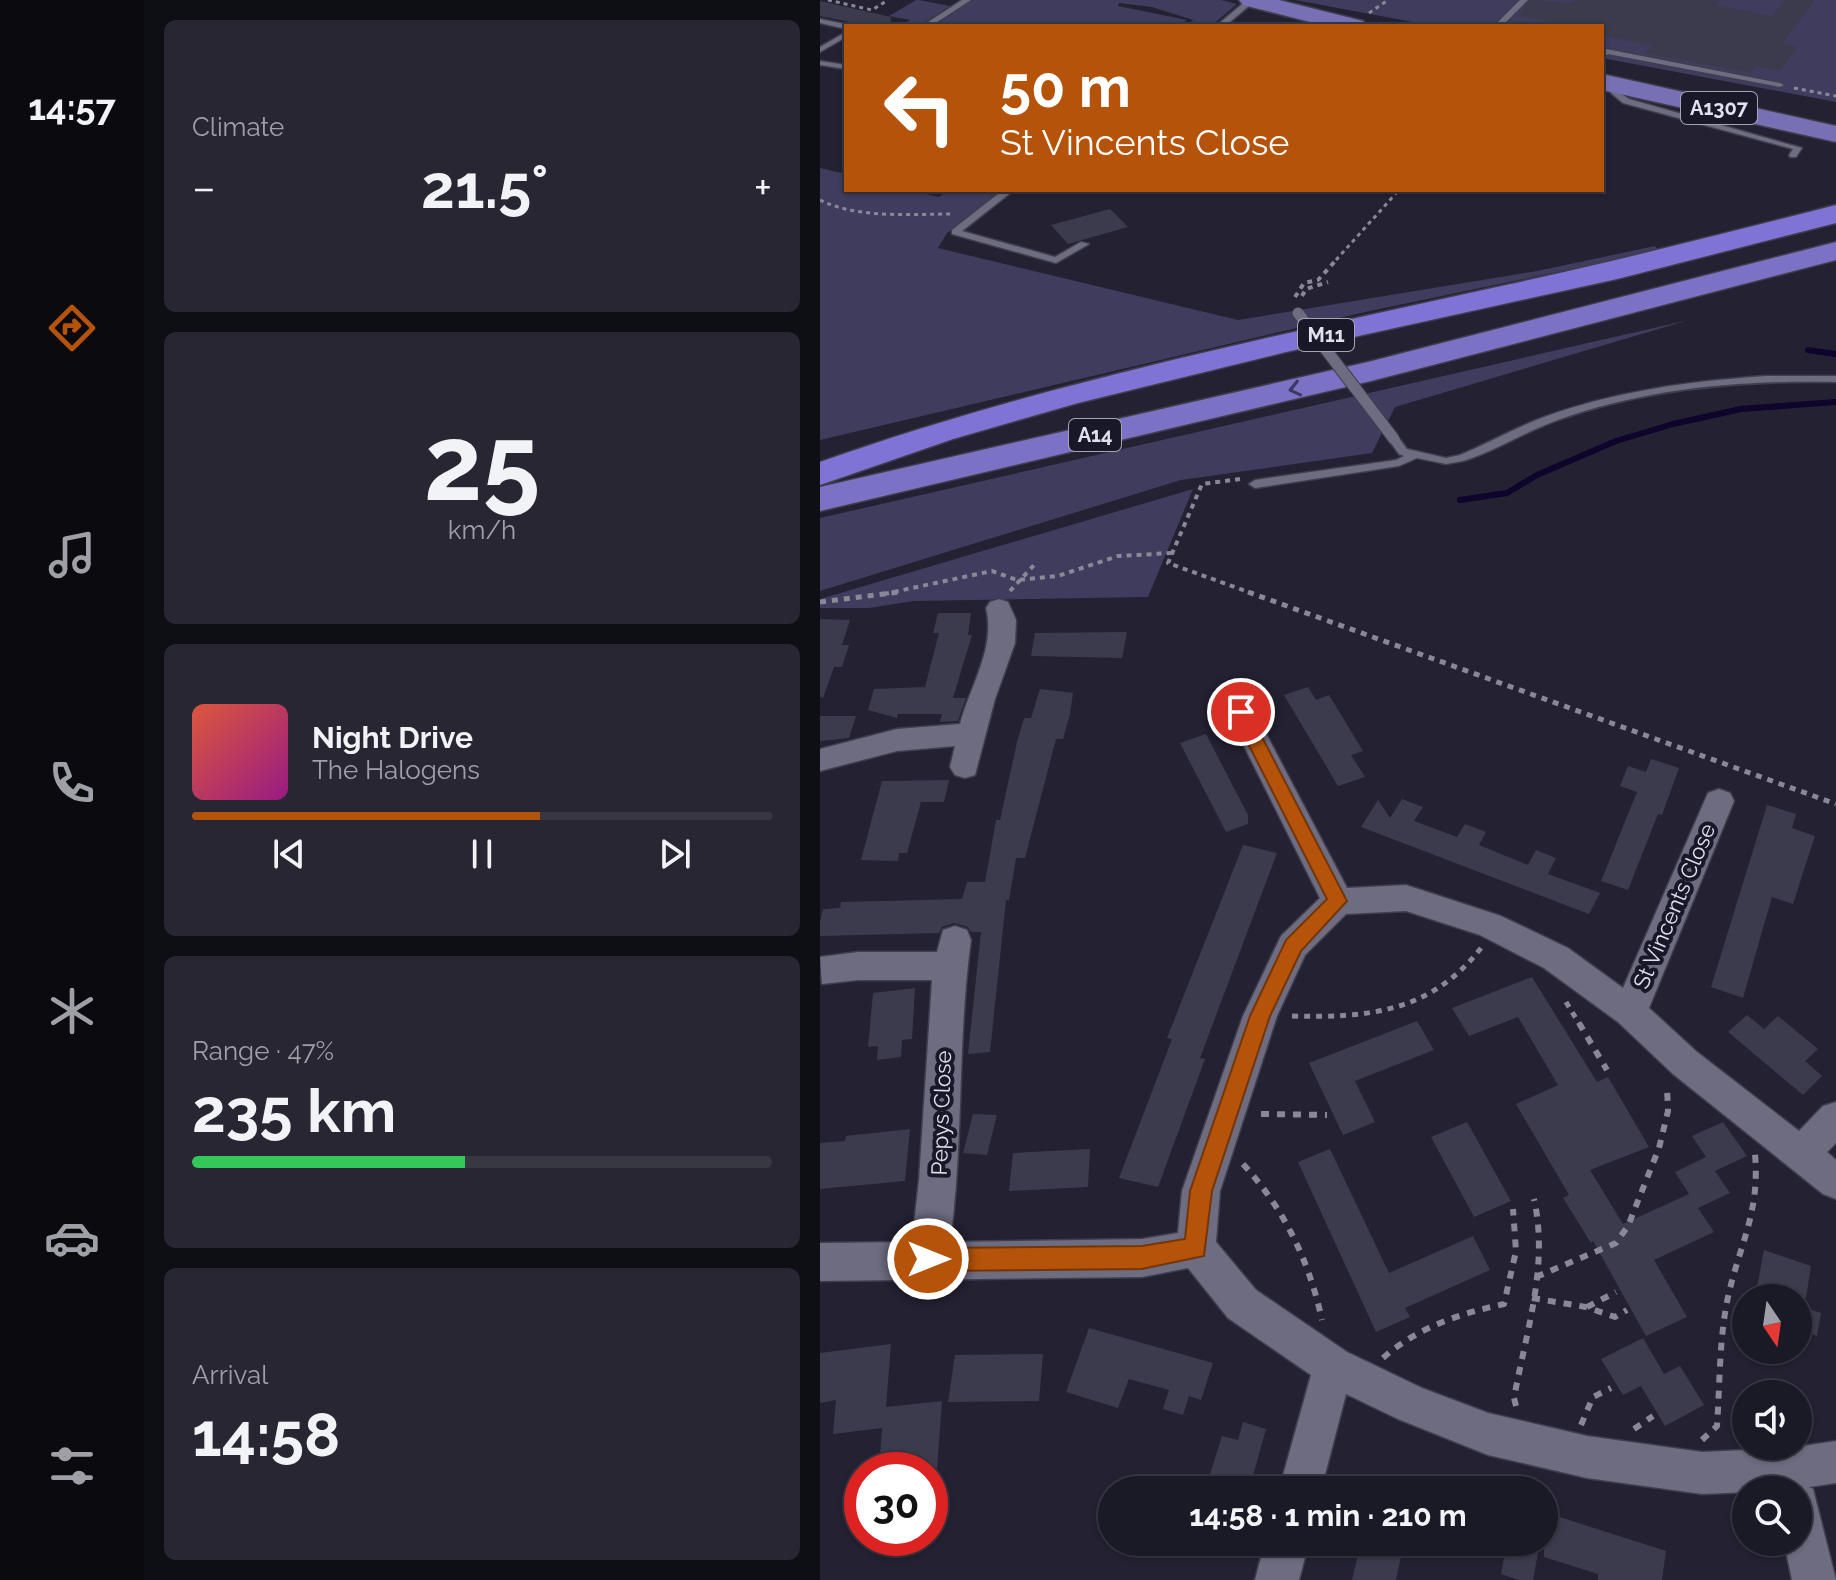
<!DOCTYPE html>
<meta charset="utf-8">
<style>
body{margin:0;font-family:Raleway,sans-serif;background:#272632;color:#f1f3f6;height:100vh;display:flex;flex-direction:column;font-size:30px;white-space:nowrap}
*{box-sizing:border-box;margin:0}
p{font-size:26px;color:#9fa0a7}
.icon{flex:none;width:44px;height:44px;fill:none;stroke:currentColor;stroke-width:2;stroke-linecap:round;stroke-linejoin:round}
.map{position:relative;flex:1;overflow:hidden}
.panel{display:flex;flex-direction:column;gap:20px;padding:20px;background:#0e0e15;width:676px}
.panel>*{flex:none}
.hud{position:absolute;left:24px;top:24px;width:760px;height:168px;border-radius:0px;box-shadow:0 2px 6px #0004,0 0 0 2px #383843;background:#b45309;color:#fff;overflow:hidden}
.needle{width:52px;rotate:167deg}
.buttons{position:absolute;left:912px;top:1284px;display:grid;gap:16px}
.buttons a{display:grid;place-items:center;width:80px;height:80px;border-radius:50%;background:#1a1926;box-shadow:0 2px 6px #0004,0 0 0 2px #383843;font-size:40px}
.speed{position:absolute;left:24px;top:1452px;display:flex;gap:16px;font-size:40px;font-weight:700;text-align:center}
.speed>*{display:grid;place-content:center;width:104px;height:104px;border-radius:50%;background:#1a1926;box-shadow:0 2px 6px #0004,0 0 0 2px #383843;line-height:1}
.speed .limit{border:12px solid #d22;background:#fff;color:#111}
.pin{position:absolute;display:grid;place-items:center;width:68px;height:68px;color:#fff;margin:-34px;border:4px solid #fff;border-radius:50%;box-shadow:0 2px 8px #0007}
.me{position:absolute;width:88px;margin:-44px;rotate:90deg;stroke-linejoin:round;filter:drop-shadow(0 0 6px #0008)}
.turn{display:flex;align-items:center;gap:28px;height:168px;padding:0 24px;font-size:36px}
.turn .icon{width:104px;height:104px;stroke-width:2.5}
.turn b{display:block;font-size:56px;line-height:68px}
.big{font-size:60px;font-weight:700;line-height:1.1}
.panel .card{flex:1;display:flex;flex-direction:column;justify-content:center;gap:12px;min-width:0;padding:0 28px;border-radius:12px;background:#272632}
.panel .dial{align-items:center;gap:0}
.dial b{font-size:104px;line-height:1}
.song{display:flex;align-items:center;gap:24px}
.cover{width:96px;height:96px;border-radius:12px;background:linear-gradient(135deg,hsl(10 70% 55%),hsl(310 70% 35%))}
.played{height:8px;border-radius:4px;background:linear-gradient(90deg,#b45309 60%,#383843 60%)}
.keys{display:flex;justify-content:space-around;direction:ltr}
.heat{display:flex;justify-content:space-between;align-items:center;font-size:44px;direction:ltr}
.charge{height:12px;border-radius:6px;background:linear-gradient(90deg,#34c759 47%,#383843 0)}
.trip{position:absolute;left:278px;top:1476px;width:460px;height:80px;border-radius:40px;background:#1a1926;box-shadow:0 2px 6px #0004,0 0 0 2px #383843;font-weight:700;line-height:80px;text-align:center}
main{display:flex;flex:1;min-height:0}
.tab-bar{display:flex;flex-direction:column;width:144px;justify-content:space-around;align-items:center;background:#0a0a0f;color:#9fa0a7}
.tab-bar .icon{width:56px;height:56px}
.tab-bar .current{color:#b45309}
.tab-bar b{font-size:36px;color:#f1f3f6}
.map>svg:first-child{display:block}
.green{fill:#3f3c5e}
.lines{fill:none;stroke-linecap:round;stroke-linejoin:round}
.stream{stroke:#0e042c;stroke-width:6}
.building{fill:#3c3b4d}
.service-casing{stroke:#3f3e4d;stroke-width:3}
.minor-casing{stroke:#3f3e4d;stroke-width:3}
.primary-casing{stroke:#3f3e4d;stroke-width:3}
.trunk-casing{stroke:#3f3e4d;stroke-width:3}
.motorway-casing{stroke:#3f3e4d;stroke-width:3}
.path-far3{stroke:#898896;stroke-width:3;stroke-dasharray:4 4;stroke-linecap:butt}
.path-far2{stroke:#898896;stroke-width:4;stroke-dasharray:5 5;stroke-linecap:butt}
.path-far1{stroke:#898896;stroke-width:5;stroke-dasharray:6 6;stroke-linecap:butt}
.path{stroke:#898896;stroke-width:6;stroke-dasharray:8 8;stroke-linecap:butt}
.service{fill:#6d6c81;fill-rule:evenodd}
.minor{fill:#6d6c81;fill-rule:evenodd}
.primary{fill:#7870b4;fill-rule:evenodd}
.trunk{fill:#7c72c5;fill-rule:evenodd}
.motorway{fill:#8073d6;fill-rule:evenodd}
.service-bridge-casing{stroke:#3f3e4d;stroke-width:13;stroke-linecap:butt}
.service-bridge{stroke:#6d6c81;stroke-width:11}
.oneway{stroke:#3c385f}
.route{fill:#b45309;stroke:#753606;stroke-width:2}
.labels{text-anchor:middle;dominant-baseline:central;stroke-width:8;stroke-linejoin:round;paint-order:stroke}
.shield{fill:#191828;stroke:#a5a5b2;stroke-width:2}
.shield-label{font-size:20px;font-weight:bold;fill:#e1e1ed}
.street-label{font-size:22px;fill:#e1e1ed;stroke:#191828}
</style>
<main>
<nav class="tab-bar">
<b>14:57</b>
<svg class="icon current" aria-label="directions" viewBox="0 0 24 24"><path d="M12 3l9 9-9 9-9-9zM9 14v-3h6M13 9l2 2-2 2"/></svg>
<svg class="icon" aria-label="music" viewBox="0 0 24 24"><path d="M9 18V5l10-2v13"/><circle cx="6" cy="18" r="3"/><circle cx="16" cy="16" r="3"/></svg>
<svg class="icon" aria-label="phone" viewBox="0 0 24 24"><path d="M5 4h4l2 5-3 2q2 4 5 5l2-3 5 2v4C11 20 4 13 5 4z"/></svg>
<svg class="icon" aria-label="climate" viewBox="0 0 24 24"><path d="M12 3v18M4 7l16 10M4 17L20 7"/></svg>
<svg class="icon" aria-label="car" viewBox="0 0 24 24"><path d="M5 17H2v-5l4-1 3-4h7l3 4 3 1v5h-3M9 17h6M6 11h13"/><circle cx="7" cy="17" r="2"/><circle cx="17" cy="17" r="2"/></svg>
<svg class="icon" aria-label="filters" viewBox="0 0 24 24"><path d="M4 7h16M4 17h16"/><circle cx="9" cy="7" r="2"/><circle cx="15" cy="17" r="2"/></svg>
</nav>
<section class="panel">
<div class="card"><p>Climate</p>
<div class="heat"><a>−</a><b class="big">21.5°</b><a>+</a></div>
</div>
<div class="card dial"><b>25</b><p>km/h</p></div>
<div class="card">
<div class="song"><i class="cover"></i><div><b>Night Drive</b><p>The Halogens</p></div></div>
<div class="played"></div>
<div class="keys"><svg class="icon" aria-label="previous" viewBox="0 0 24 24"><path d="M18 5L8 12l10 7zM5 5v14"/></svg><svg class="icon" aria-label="pause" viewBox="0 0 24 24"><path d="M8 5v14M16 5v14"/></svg><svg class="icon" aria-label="next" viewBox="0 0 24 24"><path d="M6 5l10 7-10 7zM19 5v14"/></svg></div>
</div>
<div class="card"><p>Range · 47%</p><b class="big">235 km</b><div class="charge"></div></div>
<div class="card"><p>Arrival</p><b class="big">14:58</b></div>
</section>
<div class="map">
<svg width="1016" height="1580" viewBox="0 0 1016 1580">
<rect width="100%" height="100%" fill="#232132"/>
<g class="green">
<polygon points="96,0 99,0 130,6 99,26 81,26 90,20 69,16"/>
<polygon points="153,0 401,0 417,4 391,26 365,26 373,20 332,7 299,3 298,6 367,20 358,26 113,26"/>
<polygon points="475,0 1016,0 1016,102 782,58 782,26 614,26"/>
<polygon points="0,168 26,174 26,190 90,190 119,197 128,190 182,190 127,233 118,248 418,320 717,271 835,246 839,251 545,312 0,440"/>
<polygon points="869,320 575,407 552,453 361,480 0,591 0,518"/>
<polygon points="373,489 328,597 94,601 49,608 0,608 0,599"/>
</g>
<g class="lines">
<g class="stream">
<polyline points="988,350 1016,354"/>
<polyline points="640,500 687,493 717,475 796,441 853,424 921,409 1016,402"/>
</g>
</g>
<g class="building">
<polygon points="711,0 752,3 755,0 901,0 897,5 952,16 965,0 995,0 962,44 978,47 960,71 936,66 930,73 825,53 832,46 782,35 782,26 752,26 698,15"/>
<polygon points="0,1 71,17 70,26 32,26 30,22 0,16"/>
<polygon points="290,209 308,227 248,244 231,225"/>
<polygon points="118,613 151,613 148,635 152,635 133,698 146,698 138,721 120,722 122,714 78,714 77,718 48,710 54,689 105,687 119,633 113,633"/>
<polygon points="0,619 30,620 22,645 29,645 22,667 14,667 3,698 0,697"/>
<polygon points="307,632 302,658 211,656 215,633"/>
<polygon points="488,687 496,700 509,695 543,751 531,755 545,777 518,786 464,695"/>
<polygon points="220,689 253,693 250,714 243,739 236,739 205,858 196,858 189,900 186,900 170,1052 148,1054 161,932 151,932 148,927 134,923 122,927 119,933 0,936 0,922 3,909 20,908 21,902 142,899 147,882 165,882 176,820 180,820 197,742 204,718 211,718"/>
<polygon points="0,716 36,716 29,738 0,741"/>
<polygon points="386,734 428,815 428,824 406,832 360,743"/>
<polygon points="831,759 859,768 842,815 838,814 808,890 781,881 817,792 800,786 808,766 826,772"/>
<polygon points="129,780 124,802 101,802 87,853 79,853 78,861 41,860 62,781"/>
<polygon points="582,799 603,807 594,821 637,837 645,824 666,832 659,845 708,865 716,850 736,858 728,874 780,893 769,914 541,827 558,800 570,818"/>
<polygon points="947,805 976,814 972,828 995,836 973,904 952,897 923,998 891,987"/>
<polygon points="423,845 457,853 380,1058 385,1059 338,1187 299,1178 352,1039 347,1038"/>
<polygon points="712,977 777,1082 788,1077 829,1147 770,1170 803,1224 869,1194 855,1172 886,1157 872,1136 903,1122 927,1156 895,1171 910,1193 878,1208 894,1232 834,1260 867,1317 826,1336 773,1241 771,1243 743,1198 749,1195 696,1104 738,1085 698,1017 649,1036 632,1008"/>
<polygon points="95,988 92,1039 82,1040 81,1057 57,1060 58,1046 48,1047 53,993"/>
<polygon points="927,1015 944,1029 958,1016 998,1049 985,1061 1002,1076 983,1095 908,1032"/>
<polygon points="597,1021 614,1050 535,1081 555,1122 523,1135 489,1063"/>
<polygon points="153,1114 177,1115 167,1155 143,1153"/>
<polygon points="647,1122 691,1201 654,1217 611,1137"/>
<polygon points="90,1129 85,1181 0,1189 0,1143 25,1141 26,1136"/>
<polygon points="270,1149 268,1187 189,1191 193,1153"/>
<polygon points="510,1149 569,1273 653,1236 670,1270 585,1308 590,1317 556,1332 478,1162"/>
<polygon points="944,1250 991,1266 986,1298 935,1298"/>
<polygon points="978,1305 1001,1313 997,1336 978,1328"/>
<polygon points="269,1328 393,1363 381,1400 369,1396 363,1415 343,1409 349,1390 309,1379 298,1408 246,1392"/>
<polygon points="823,1338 844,1374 860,1366 884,1405 845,1426 821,1386 803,1395 781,1359"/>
<polygon points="71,1344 66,1407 122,1401 117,1470 68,1470 70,1456 60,1457 62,1428 13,1434 16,1400 0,1403 0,1353"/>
<polygon points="223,1354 219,1401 128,1402 135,1355"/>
<polygon points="423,1422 446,1429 429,1490 385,1490 402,1436 418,1440"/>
<polygon points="724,1512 846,1551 842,1580 778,1580 778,1574 724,1557"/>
<polygon points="541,1542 584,1542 576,1580 532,1580"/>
<polygon points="687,1542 720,1542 713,1580 699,1580 681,1574"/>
</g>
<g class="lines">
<g class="service-casing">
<g id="service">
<polygon points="142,0 151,0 111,26 102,26"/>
<polygon points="427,0 436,0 405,26 396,26"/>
<polygon points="700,0 708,0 682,26 674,26"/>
<polygon points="0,19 29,25 29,26 26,26 26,29 0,23"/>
<polygon points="26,32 26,37 0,52 0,47"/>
<polygon points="786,49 960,83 964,85 960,87 788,54 782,58 782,51"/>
<polygon points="0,61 26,65 26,69 0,65"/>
<polygon points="798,84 804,84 805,86 800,93 809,99 982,148 976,157 970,157 969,155 973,149 803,103 791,93"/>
<polygon points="183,190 194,190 142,231 235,257 261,242 269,244 236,263 132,234 132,230"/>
<path d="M946 376H1016V382C922 380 827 388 738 420 706 431 676 451 643 461L626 464 597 458 579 466 435 488 429 484 435 480 576 460 584 456 579 454 568 439 574 436 578 437 587 449 626 458 640 455C668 443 695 428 724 417 795 391 871 381 946 376Z"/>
</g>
</g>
<g class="minor-casing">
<g id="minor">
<path d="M179 599 188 602 196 620 195 643 175 699 155 775 145 778 135 775 130 767 135 746 77 751 0 771V749L77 729 140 724C150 686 176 648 166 608L170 602Z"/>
<path d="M421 702 431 705 527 888 586 885 681 916 748 948 803 988 888 793 899 789 910 793 914 801 829 1008 877 1052 979 1131 1003 1106 1016 1102V1143L1007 1152 1016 1160V1199L1003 1194 853 1074 798 1022 724 968 660 935 586 911 526 914 485 955 457 1016 400 1191 396 1242 436 1290 527 1352 602 1388 668 1413 767 1436 882 1452 969 1448 1016 1441V1483L989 1487 993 1489 1016 1580H972L964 1542H978V1490L882 1494 767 1478 668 1455 578 1419 526 1394 501 1490H459L491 1375 408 1318 368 1268 322 1277 0 1281V1243L92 1242 99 1180 112 980H38L2 984 0 957 38 952H117L123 930 135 926 147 930 151 940C137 1040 144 1142 130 1242L322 1239 358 1233 362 1191 423 1016 461 936 500 898 407 712 411 705Z"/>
<polygon points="445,1542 489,1542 479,1580 435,1580"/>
</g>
</g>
<g class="primary-casing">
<g id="primary">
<polygon points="419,0 459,0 543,21 547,26 506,26 423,5"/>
<polygon points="782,74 1016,126 1016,142 782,90"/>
</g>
</g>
<g class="trunk-casing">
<polygon id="trunk" points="1016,242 1016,260 551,381 0,511 0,487 548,362"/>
</g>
<g class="motorway-casing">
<path id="motorway" d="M1016 205V223L797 279 466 352 258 403 133 439 0 485V462C224 383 455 336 686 285 797 261 906 233 1016 205Z"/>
</g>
<g class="path-far3">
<polyline points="8,0 52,10 68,0"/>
<polyline points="549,13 568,0"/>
<polyline points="974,88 1016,96"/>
<path d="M0 200C38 219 91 214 133 214"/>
<polyline points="516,260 579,190"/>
</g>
<g class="path-far2">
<polyline points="482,296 486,289 508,282"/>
<polyline points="475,297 484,283 498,280 518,258"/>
<polyline points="420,479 382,484 348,563 434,594"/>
<polyline points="190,591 214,565"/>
<polyline points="64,594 172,571 197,580 238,576 298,556 352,553"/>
</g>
<g class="path-far1">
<polyline points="428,592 1016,804"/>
<polyline points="0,602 80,592"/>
<polyline points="746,1002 760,1025"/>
<path d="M472 1016C549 1018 611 1012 661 948"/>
</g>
<g class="path">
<polyline points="759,1023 787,1070"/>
<polyline points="441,1114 507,1115"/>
<path d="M423 1164C464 1209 489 1260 502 1320"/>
<polyline points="716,1277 796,1243 808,1226 839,1148 848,1111 847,1086"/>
<polyline points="712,1298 766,1307 795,1317 807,1310"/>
<polyline points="767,1307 796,1292"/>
<path d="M563 1358C598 1327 639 1314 684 1304L696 1251 693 1209"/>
<path d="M696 1406 694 1398C706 1332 729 1266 714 1199"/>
<polyline points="761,1425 773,1397 791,1388"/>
<polyline points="814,1429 833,1416"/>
<path d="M882 1440 897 1426C900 1383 899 1339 908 1297 920 1243 940 1213 935 1154"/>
</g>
<use href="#service" class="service"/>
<use href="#minor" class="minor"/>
<use href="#primary" class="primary"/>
<use href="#trunk" class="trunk"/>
<use href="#motorway" class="motorway"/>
<g class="service-bridge-casing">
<polyline id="service-bridge" points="478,313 574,439"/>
</g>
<use href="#service-bridge" class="service-bridge"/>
</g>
<defs><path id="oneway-chevron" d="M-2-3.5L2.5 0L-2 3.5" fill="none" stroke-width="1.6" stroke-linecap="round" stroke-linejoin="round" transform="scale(2)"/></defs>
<use class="oneway" href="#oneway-chevron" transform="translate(475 389) rotate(167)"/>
<polygon class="route" points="421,706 429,712 527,901 481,951 450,1016 392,1191 384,1256 322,1269 108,1271 100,1267 97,1259 100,1251 108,1248 322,1246 365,1239 370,1191 430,1016 466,940 507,899 412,712"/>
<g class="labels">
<g class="shield">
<rect x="861" y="92" width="76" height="32" rx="6"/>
<rect x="478" y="319" width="56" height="32" rx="6"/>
<rect x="249" y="419" width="52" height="32" rx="6"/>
</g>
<g class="shield-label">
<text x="899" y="108">A1307</text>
<text x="506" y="335">M11</text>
<text x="275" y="435">A14</text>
</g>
<g class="street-label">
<text transform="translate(854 906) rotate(-67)">St Vincents Close</text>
<text transform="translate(121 1113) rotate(-88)">Pepys Close</text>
</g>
</g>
</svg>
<div class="buttons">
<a><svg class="needle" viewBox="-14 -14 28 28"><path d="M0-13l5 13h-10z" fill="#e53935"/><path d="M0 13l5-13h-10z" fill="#9fa0a7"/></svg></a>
<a><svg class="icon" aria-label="sound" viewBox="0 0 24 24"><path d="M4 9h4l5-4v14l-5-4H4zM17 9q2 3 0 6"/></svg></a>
<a><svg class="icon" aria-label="search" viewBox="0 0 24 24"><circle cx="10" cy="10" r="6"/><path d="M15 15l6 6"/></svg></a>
</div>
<div class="speed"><div class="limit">30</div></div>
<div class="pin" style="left:421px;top:712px;background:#d93025"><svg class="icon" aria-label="arrive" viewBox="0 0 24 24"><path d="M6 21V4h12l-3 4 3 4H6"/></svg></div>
<svg class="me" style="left:108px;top:1259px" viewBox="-20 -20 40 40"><circle r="17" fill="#b45309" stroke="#fff" stroke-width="3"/><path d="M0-11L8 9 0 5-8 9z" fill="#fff"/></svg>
<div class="trip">14:58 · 1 min · 210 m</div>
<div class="hud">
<div class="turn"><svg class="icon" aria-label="left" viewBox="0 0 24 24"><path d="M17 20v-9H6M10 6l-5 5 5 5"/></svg><div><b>50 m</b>St Vincents Close</div></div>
</div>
</div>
</main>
